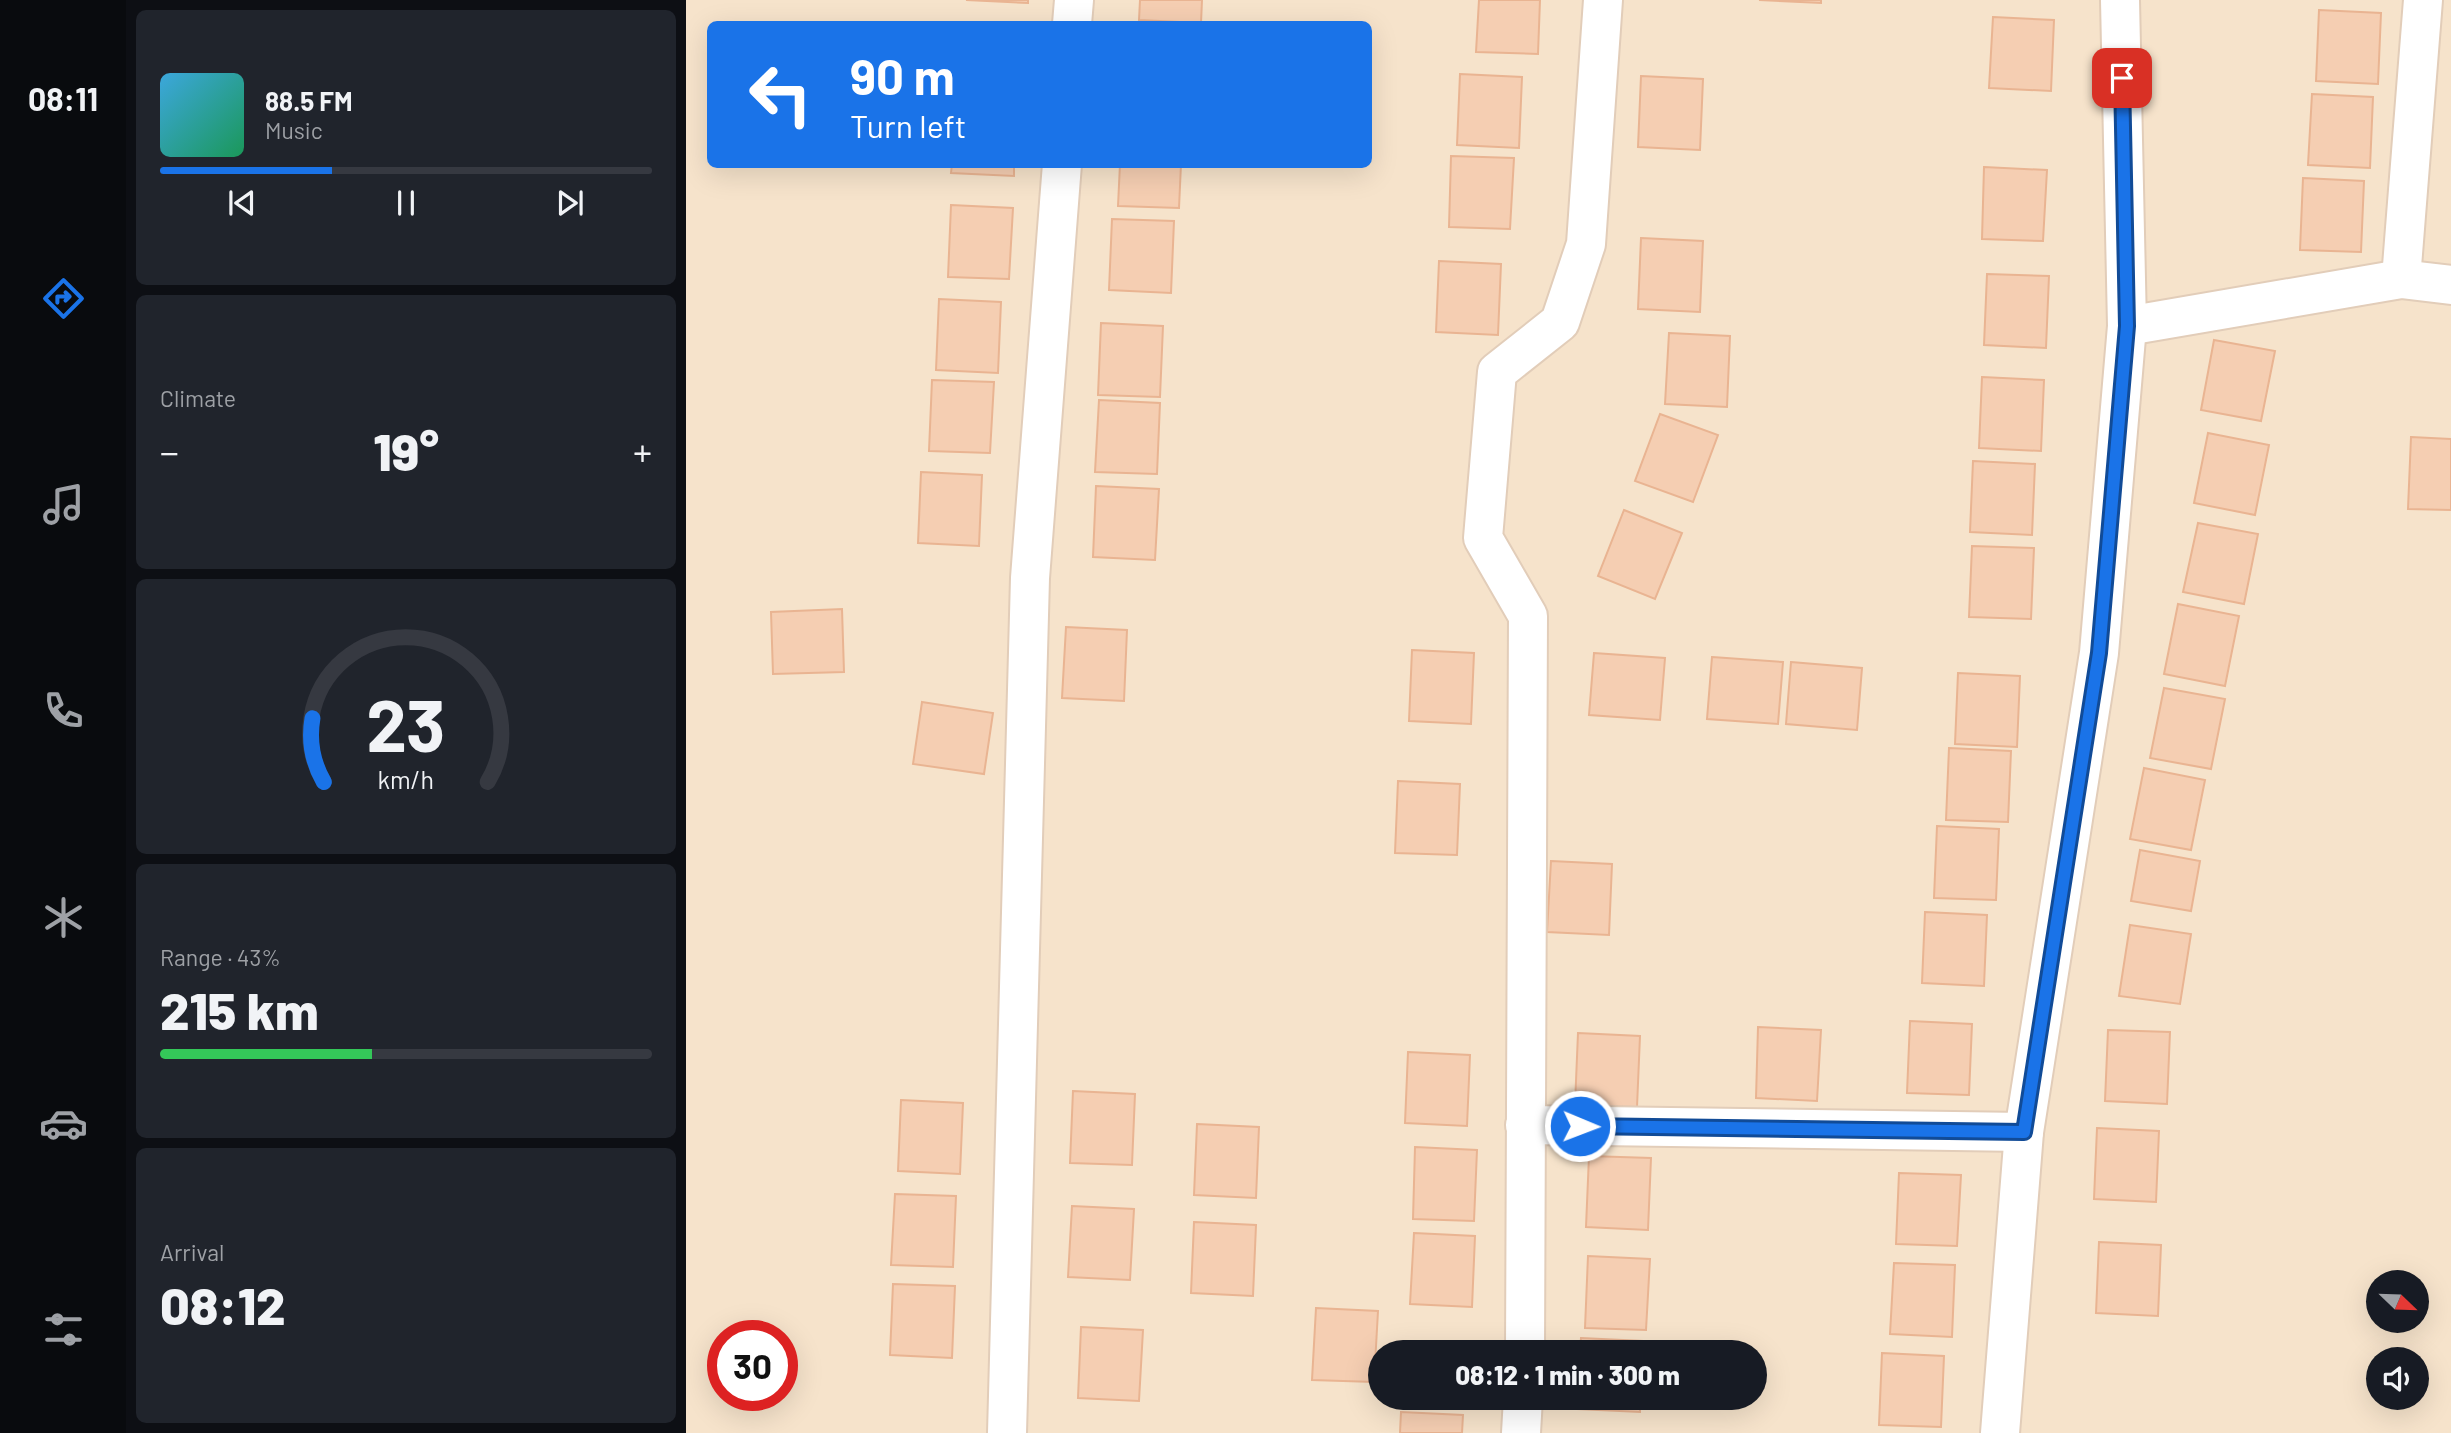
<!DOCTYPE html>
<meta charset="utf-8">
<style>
body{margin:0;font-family:Barlow,sans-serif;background:#20242c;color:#f1f3f6;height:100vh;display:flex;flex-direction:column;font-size:26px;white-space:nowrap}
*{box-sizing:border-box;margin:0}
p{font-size:23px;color:#9ea1a6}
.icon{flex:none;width:38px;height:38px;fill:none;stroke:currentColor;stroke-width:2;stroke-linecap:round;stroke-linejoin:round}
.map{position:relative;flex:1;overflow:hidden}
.drawer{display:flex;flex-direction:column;gap:10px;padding:10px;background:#0d0f14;width:560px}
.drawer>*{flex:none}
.top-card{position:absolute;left:21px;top:21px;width:665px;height:147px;border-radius:10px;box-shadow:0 7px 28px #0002;background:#1a73e8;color:#fff;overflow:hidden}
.needle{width:46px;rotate:113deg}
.controls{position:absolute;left:1680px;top:1270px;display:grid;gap:14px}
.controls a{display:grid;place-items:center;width:63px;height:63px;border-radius:50%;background:#171b24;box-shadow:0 7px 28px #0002;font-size:35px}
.speed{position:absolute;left:21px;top:1320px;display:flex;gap:14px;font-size:35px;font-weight:700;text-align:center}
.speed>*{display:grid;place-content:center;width:91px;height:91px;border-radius:50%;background:#171b24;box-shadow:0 7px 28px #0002;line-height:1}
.speed .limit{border:10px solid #d22;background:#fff;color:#111}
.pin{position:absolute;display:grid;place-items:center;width:60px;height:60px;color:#fff;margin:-30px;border-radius:14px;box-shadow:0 4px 10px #0006}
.me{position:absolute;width:77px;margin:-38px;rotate:91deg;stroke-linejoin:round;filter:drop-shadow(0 0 5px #0008)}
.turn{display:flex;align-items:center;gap:24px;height:147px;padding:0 28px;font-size:32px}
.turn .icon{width:91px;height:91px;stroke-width:2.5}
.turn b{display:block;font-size:49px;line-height:60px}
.big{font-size:52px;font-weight:800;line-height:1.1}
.drawer .card{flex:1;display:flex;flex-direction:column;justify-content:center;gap:10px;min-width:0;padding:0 24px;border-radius:10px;background:#20242c}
.drawer .dial{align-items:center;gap:0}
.dial svg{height:182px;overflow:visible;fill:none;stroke:#363941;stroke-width:7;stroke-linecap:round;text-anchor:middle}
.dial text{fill:#f1f3f6;stroke:none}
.song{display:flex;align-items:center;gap:21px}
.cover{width:84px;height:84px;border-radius:10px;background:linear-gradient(135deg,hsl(200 70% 55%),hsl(150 70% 35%))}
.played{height:7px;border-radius:4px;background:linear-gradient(90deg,#1a73e8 35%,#363941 35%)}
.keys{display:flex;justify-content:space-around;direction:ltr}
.heat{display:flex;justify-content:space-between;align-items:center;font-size:38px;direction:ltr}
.charge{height:10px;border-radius:5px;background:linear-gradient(90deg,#34c759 43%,#363941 0)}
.trip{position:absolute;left:682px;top:1340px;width:399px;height:70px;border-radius:35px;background:#171b24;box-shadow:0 7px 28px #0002;font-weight:800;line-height:70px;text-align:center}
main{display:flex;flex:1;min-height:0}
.menu{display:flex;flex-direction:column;width:126px;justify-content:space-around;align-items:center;background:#090b0e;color:#9ea1a6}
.menu .icon{width:49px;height:49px}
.menu .active{color:#1a73e8}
.menu b{font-size:32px;color:#f1f3f6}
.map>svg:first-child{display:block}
.residential{fill:#f6e3cb;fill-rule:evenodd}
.building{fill:#f5ceb2;stroke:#e9b492;stroke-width:2}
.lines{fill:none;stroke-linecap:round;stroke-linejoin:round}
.minor-casing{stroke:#e2cdb9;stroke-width:42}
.minor{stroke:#fff;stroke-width:38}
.route-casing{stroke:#114b97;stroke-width:18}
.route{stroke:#1a73e8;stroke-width:12}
</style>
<main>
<nav class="menu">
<b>08:11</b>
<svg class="icon active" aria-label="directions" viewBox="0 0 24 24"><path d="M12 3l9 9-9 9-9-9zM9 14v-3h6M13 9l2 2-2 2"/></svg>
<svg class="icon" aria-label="music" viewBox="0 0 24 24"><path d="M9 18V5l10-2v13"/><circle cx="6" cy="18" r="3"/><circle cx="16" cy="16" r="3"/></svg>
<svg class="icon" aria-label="phone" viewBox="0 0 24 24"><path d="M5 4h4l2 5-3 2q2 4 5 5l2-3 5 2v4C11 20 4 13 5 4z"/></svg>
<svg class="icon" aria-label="climate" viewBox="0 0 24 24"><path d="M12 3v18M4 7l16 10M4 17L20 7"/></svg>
<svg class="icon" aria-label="car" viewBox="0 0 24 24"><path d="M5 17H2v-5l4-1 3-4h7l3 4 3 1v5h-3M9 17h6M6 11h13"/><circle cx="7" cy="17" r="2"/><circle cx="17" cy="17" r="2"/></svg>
<svg class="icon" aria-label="filters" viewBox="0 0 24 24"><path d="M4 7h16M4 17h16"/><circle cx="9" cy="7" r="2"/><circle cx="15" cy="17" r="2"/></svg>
</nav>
<section class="drawer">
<div class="card">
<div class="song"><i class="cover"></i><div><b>88.5 FM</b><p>Music</p></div></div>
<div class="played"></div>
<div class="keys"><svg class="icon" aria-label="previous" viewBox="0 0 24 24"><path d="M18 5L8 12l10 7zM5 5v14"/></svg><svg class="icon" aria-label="pause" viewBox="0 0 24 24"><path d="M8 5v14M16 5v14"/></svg><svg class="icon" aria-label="next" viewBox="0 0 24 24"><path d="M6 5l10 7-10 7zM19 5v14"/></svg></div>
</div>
<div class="card"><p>Climate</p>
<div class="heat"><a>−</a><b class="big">19°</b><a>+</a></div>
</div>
<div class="card dial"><svg viewBox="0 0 100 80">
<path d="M14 69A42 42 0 1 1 86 69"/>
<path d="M14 69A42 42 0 0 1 9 41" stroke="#1a73e8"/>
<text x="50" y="56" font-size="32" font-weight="700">23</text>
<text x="50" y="72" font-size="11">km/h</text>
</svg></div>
<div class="card"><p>Range · 43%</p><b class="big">215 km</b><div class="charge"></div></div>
<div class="card"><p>Arrival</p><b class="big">08:12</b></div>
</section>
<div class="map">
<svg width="1765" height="1433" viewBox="0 0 1765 1433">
<rect width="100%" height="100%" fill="#fef1dd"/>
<path class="residential" d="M0 0H1765V1433H0ZM24 24H682V164H24ZM1692 1283H1731V1321H1692ZM37 1335H96V1395H37ZM695 1353H1069V1398H695ZM1692 1360H1731V1398H1692Z"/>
<g class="building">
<polygon points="280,0 342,0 342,3"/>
<polygon points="454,0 516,0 515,23 453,20"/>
<polygon points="793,0 854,0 852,54 790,52"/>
<polygon points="1073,0 1135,0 1135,3"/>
<polygon points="1633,10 1695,13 1692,84 1630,81"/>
<polygon points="1307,17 1368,20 1365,91 1303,88"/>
<polygon points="774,74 836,77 833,148 771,145"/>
<polygon points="955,76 1017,79 1014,150 952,147"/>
<polygon points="1626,94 1687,97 1684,168 1622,165"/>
<polygon points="765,156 828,158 824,229 763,227"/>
<polygon points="266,164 328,164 328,176 265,173"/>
<polygon points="434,164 495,164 493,208 432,206"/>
<polygon points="1298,167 1361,170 1357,241 1296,239"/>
<polygon points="1617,178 1678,181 1675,252 1614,250"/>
<polygon points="265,205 327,208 323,279 262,277"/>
<polygon points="426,219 488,221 485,293 423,290"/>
<polygon points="955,238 1017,241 1014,312 952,309"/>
<polygon points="753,261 815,264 812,335 750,332"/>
<polygon points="1301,274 1363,276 1360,348 1298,345"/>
<polygon points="253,299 315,302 312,373 250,370"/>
<polygon points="415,323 477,326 474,397 412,395"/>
<polygon points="983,333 1044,336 1041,407 979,404"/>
<polygon points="1528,340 1589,351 1575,421 1515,410"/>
<polygon points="1296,377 1358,380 1355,451 1293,448"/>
<polygon points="246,380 308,382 304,453 243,451"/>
<polygon points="413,400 474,403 471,474 409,472"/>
<polygon points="974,414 1032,435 1007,502 949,481"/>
<polygon points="1522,433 1583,445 1569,515 1508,503"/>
<polygon points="1725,437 1765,439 1765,510 1722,509"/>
<polygon points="1287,461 1349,464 1346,535 1284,532"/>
<polygon points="235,472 296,475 293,546 232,543"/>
<polygon points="410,486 473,489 469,560 407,557"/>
<polygon points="938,510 996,533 969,599 912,576"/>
<polygon points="1512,523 1572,534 1558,604 1497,592"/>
<polygon points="1286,546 1348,548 1345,619 1283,617"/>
<polygon points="1492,604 1553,616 1539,686 1478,674"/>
<polygon points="156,609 158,672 87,674 85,612"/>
<polygon points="380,627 441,630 438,701 376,698"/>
<polygon points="726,650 788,653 785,724 723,721"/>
<polygon points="908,653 979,658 974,720 903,715"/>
<polygon points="1026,657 1097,662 1092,724 1021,719"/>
<polygon points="1105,662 1176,668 1171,730 1100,724"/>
<polygon points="1272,673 1334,676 1331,747 1269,744"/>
<polygon points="1478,688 1539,699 1525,769 1464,758"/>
<polygon points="236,702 307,713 298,774 227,764"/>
<polygon points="1263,748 1325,751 1322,822 1260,820"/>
<polygon points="1458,768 1519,780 1505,850 1444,839"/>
<polygon points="712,781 774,784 771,855 709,853"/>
<polygon points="1251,826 1313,829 1310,900 1248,898"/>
<polygon points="1454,850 1514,861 1505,911 1445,901"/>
<polygon points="865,861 926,864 923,935 861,932"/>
<polygon points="1239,912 1301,915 1298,986 1236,983"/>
<polygon points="1444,925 1505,934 1494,1004 1433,996"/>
<polygon points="1224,1021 1286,1024 1283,1095 1221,1093"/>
<polygon points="1072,1027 1135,1030 1131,1101 1070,1098"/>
<polygon points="1422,1030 1484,1032 1481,1104 1419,1101"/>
<polygon points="892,1033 954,1036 951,1107 889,1105"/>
<polygon points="722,1052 784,1055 781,1126 719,1123"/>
<polygon points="387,1091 449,1094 446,1165 384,1163"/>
<polygon points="215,1100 277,1103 274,1174 212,1171"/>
<polygon points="511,1124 573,1127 570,1198 508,1195"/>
<polygon points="1411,1128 1473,1131 1470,1202 1408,1199"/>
<polygon points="729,1147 791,1150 788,1221 727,1219"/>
<polygon points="903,1156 965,1158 962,1230 900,1227"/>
<polygon points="1213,1173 1275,1175 1271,1246 1210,1244"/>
<polygon points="209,1194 270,1196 267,1267 205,1265"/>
<polygon points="386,1206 448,1209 444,1280 382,1277"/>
<polygon points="508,1222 570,1225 567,1296 505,1293"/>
<polygon points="728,1233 789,1236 786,1307 724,1304"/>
<polygon points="1413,1242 1475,1245 1472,1316 1410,1313"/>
<polygon points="902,1256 964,1259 960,1330 899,1328"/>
<polygon points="1208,1263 1269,1265 1266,1337 1204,1334"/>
<polygon points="207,1284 269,1286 266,1358 204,1355"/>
<polygon points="630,1308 692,1311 688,1382 626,1380"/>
<polygon points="395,1327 457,1330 453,1401 392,1398"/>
<polygon points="895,1338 957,1341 957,1353 894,1353"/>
<polygon points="1196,1353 1258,1356 1255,1427 1193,1425"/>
<polygon points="893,1398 954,1398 954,1412 892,1409"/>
<polygon points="715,1412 777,1415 776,1433 714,1433"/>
</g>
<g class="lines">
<g class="minor-casing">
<g id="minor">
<polyline points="386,24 388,0"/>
<polyline points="1715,279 1737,0"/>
<polyline points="1441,326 1715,279 1765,285"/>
<polyline points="839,1125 1338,1132"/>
<polyline points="839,1353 842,616 797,538 811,372 874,322 900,244 917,0"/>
<polyline points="321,1433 344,578 376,164"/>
<polyline points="835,1433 837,1398"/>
<polyline points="1314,1433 1338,1132 1413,653 1441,326 1434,0"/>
</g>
</g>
<use href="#minor" class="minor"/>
</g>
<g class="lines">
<g class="route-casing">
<polyline id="route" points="894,1126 1338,1132 1413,653 1441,326 1436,78"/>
</g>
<use href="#route" class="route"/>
</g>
</svg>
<div class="controls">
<a><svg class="needle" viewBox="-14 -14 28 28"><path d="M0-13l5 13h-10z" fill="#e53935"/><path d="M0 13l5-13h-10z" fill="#9ea1a6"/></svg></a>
<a><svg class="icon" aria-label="sound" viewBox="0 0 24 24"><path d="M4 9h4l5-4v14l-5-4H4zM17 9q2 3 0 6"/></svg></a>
</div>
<div class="speed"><div class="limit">30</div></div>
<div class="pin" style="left:1436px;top:78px;background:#d93025"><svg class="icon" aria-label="arrive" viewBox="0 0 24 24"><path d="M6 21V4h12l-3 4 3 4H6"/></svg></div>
<svg class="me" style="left:894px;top:1126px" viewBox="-20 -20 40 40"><circle r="17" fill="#1a73e8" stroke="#fff" stroke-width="3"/><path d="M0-11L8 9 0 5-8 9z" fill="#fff"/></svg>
<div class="trip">08:12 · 1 min · 300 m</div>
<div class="top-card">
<div class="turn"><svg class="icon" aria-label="left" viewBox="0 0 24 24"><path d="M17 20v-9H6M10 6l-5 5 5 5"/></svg><div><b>90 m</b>Turn left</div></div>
</div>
</div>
</main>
